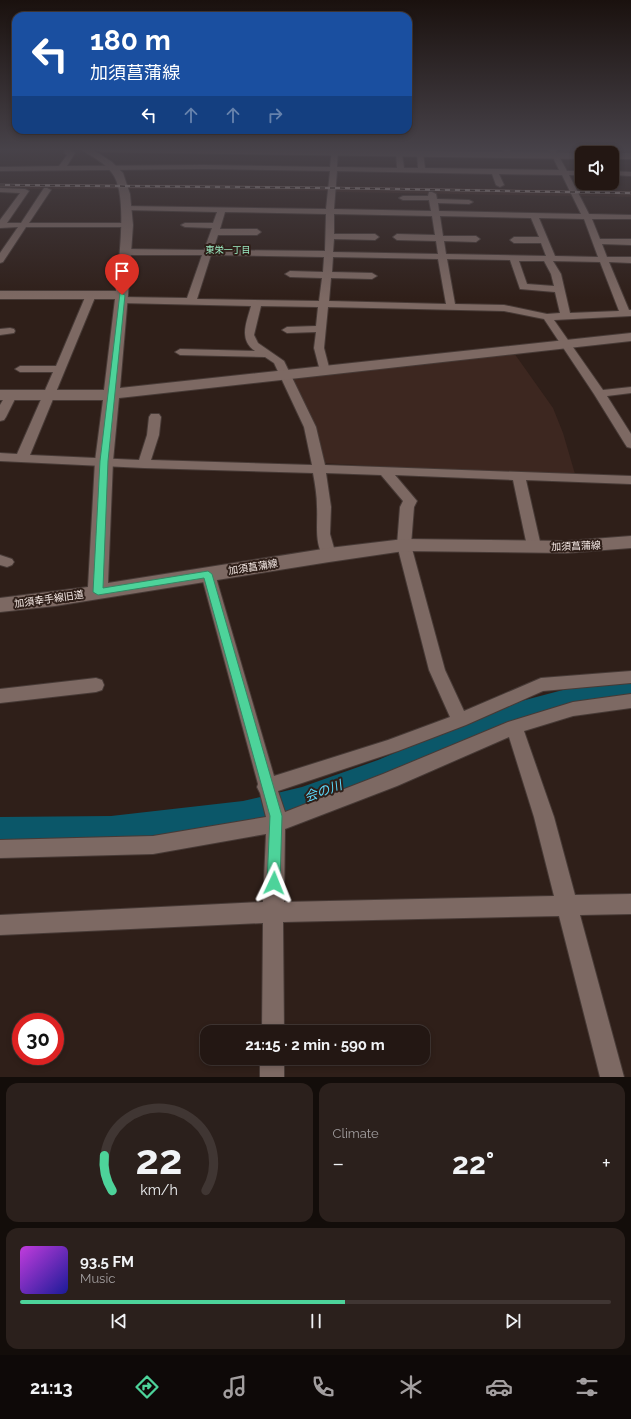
<!DOCTYPE html>
<meta charset="utf-8">
<style>
body{margin:0;font-family:Raleway,"Noto Sans JP",sans-serif;background:#2b201c;color:#f1f3f6;height:100vh;display:flex;flex-direction:column;font-size:15px;white-space:nowrap}
*{box-sizing:border-box;margin:0}
p{font-size:13px;color:#a39fa0}
.icon{flex:none;width:22px;height:22px;fill:none;stroke:currentColor;stroke-width:2;stroke-linecap:round;stroke-linejoin:round}
.map{position:relative;height:1077px;overflow:hidden}
.drawer{display:flex;flex-direction:column;gap:6px;padding:6px;background:#130d0a;flex:1}
.drawer>*{flex:none}
.banner{position:absolute;left:12px;top:12px;width:400px;height:122px;border-radius:12px;box-shadow:0 2px 6px #0003,0 0 0 1px #403633;background:#1a4fa0;color:#fff;overflow:hidden}
.tools{position:absolute;left:575px;top:146px;display:grid;gap:8px}
.tools a{display:grid;place-items:center;width:44px;height:44px;border-radius:8px;background:#231713;box-shadow:0 2px 6px #0003,0 0 0 1px #403633;font-size:20px}
.speed{position:absolute;left:12px;top:1013px;display:flex;gap:8px;font-size:20px;font-weight:700;text-align:center}
.speed>*{display:grid;place-content:center;width:52px;height:52px;border-radius:50%;background:#231713;box-shadow:0 2px 6px #0003,0 0 0 1px #403633;line-height:1}
.speed .limit{border:6px solid #d22;background:#fff;color:#111}
.pin{position:absolute;display:grid;place-items:center;width:34px;height:34px;color:#fff;margin:-41px -17px;border-radius:50% 50% 50% 0;rotate:-45deg;box-shadow:0 0 4px #0007}
.pin .icon{rotate:45deg}
.me{position:absolute;width:44px;margin:-22px;rotate:2deg;stroke-linejoin:round;filter:drop-shadow(0 0 3px #0008)}
.turn{display:flex;align-items:center;gap:14px;height:84px;padding:0 12px;font-size:18px}
.turn .icon{width:52px;height:52px;stroke-width:2.5}
.turn b{display:block;font-size:28px;line-height:34px}
.lanes{display:flex;align-items:center;height:38px;padding:0 12px;background:#0003;justify-content:center;gap:20px;direction:ltr}
.lanes .off{opacity:.35}
.big{font-size:30px;font-weight:700;line-height:1.1}
.drawer .tile{flex:1;display:flex;flex-direction:column;justify-content:center;gap:6px;min-width:0;padding:0 14px;border-radius:12px;background:#2b201c}
.drawer .dial{align-items:center;gap:0}
.dial svg{height:104px;overflow:visible;fill:none;stroke:#403633;stroke-width:7;stroke-linecap:round;text-anchor:middle}
.dial text{fill:#f1f3f6;stroke:none}
.song{display:flex;align-items:center;gap:12px}
.cover{width:48px;height:48px;border-radius:6px;background:linear-gradient(135deg,hsl(290 70% 55%),hsl(240 70% 35%))}
.played{height:4px;border-radius:2px;background:linear-gradient(90deg,#4dd39a 55%,#403633 55%)}
.keys{display:flex;justify-content:space-around;direction:ltr}
.heat{display:flex;justify-content:space-between;align-items:center;font-size:22px;direction:ltr}
.drawer .tiles{flex:1;display:grid;gap:6px;grid-template-columns:1fr 1fr}
.tile:last-child{grid-column:span 2}
.trip{position:absolute;left:200px;top:1025px;width:230px;height:40px;border-radius:12px;background:#231713;box-shadow:0 2px 6px #0003,0 0 0 1px #403633;font-weight:700;line-height:40px;text-align:center}
.menu{display:flex;height:64px;justify-content:space-around;align-items:center;background:#0e0908;color:#a39fa0}
.menu .icon{width:28px;height:28px}
.menu .current{color:#4dd39a}
.menu b{font-size:18px;color:#f1f3f6}
.map>svg:first-child{display:block}
.built{fill:#3d2720}
.lines{fill:none;stroke-linecap:round;stroke-linejoin:round}
.river{fill:#0b5769;fill-rule:evenodd}
.street-casing{stroke:#473a36;stroke-width:2}
.secondary-casing{stroke:#473a36;stroke-width:2}
.street{fill:#7d6963;fill-rule:evenodd}
.secondary{fill:#7d6963;fill-rule:evenodd}
.rail-casing{stroke:#a69893;stroke-width:2.5}
.rail{stroke:#2f1f19;stroke-width:1.5;stroke-dasharray:5;stroke-linecap:butt}
.route{fill:#4dd39a;stroke:#328964}
.labels{text-anchor:middle;dominant-baseline:central;stroke-width:4;stroke-linejoin:round;paint-order:stroke}
.far-neighbourhood-label{font-size:9px;fill:#9bedc4;stroke:#2f1f19}
.street-label{font-size:10px;fill:#f6eae6;stroke:#2f1f19}
.near-water-label{font-size:13px;font-style:italic;fill:#5cdbfe;stroke:#2f1f19}
</style>
<div class="map">
<svg width="631" height="1077" viewBox="0 0 631 1077">
<rect width="100%" height="100%" fill="#2f1f19"/>
<g class="built">
<polygon points="0,184 117,184 119,189 0,189"/>
<polygon points="127,184 254,185 331,187 330,191 127,189"/>
<polygon points="335,186 570,190 572,195 571,196 335,192"/>
<polygon points="577,190 631,191 631,197 579,196"/>
<polygon points="514,353 553,408 563,433 575,474 443,470 322,463 292,379"/>
</g>
<g class="lines">
<polygon class="river" points="631,680 631,700 593,702 516,723 398,776 302,811 243,827 111,842 0,843 0,817 111,816 243,801 302,787 378,760 510,704 593,682"/>
<g class="street-casing">
<g id="street">
<path d="M65 149H71V151L75 153 67 166 204 165 330 167 332 149H338L337 167 397 168 396 153 399 151 402 153 404 168H418L417 153 420 151 423 153 425 168 559 170 549 149H555L567 171H582V175H569L589 214 631 215V219H592L600 239H631V245L602 244 607 257H631V263L609 262 629 310H631V316L554 320 603 390 631 387V393L607 396 631 434V448L627 447 625 444 594 394 544 319 504 311 328 307 324 348 330 371 325 374 320 371 314 348 316 332 287 333 282 330 287 327 316 326 318 307 261 306 254 335 258 343 284 361 316 427 325 465 631 476V484L526 480 541 546 539 549 534 551 529 549 527 546 513 480 395 475 417 501 414 507 411 545 445 670 464 711 541 678 631 671V683L543 691 466 725 398 751 278 791 285 812 383 774 508 722 573 702 631 694V708L573 716 524 731 554 817 575 895 631 894V914L580 915 624 1077H600L559 916 283 922 284 1032H262L263 923 0 935V915L263 902 266 834 153 854 0 858V840L153 836 266 817 260 793 257 787 258 784 201 574 203 570 208 569 213 570 215 574 274 776 388 740 450 717 429 670 397 545 400 507 403 501 381 475 326 473 331 507 330 534 336 555 334 558 329 560 324 558C314 542 318 525 317 507 317 495 315 484 313 473L144 468 0 461V453L17 454 53 372H20L15 369 20 366H56L86 295 91 292 96 295 30 455 139 460 147 435 149 417 151 414H159L161 417 159 435 151 460 312 465 304 427 274 363 265 357 180 355 175 352 180 349 255 351C238 340 247 321 251 306L121 303 116 300 121 297 187 298 202 255H126L122 252 126 249 204 250 212 228 185 227 181 225 185 223H213L217 212 126 210 122 208 123 206 326 209 330 171 204 169 0 171V167L59 166 67 155 64 153ZM337 171 492 174 496 185 500 187 504 185 499 174 562 175 581 214 439 211 438 203 469 204 473 202 469 200 437 199 436 194 432 192H429L428 196H403L399 198 403 200H429L431 211 334 209ZM225 212 326 214 325 251 213 250 218 235H257L261 232 257 229H220ZM334 214 432 216 435 235 397 234 393 237 397 240 436 241 438 254 333 252 334 239 375 240 379 237 375 234H334ZM440 216 531 218 539 237H514L510 240 514 243H541L546 256 446 254 444 241 476 242 480 239 476 236H443ZM539 218 584 219 598 257 555 256ZM211 255 324 257 323 272 290 271 285 274 290 277 322 278 319 301 197 299ZM333 257 438 259 446 304 329 301 331 278 372 279 377 276 372 273 332 272ZM447 259 510 260 520 289 555 292 560 313 547 314 504 305 455 304ZM519 261H544L551 274 554 286 527 284ZM553 261 600 262 619 311 570 313 561 274ZM509 737 534 817 554 896 284 902 285 829 397 786Z"/>
<polygon points="503,149 509,149 512,155 510,156 506,156"/>
<polygon points="612,171 631,172 631,176 612,175"/>
<polygon points="0,188 25,189 29,191 7,223 21,223 44,188 47,188 51,190 29,223 127,223 131,225 127,227 26,227 3,262 0,263 0,253 18,227 0,228 0,220 20,193 0,192"/>
<polygon points="10,328 14,329 15,331 14,333 0,335 0,329"/>
<polygon points="11,392 15,393 17,395 6,417 4,420 0,421 0,405 7,393"/>
<polygon points="0,555 12,559 14,562 12,565 7,567 0,565"/>
<polygon points="96,678 102,680 104,685 102,690 96,692 0,703 0,689"/>
<rect x="260" y="1058" width="24" height="19"/>
</g>
</g>
<g class="secondary-casing">
<g id="secondary">
<path d="M82 149H92L112 162 123 173 130 194 133 225 128 295 120 388 631 333V341L119 398 113 461 108 583 329 548 404 539 566 541 631 536V548L566 553 404 551 329 562 55 606 0 612V598L88 587 95 461 103 400H0V390H104L115 299H0V291H116C118 264 129 194 112 173 105 163 93 157 83 151Z"/>
<polygon points="96,149 269,149 582,153 582,159 100,152 97,151"/>
<rect x="612" y="153" width="19" height="6"/>
</g>
</g>
<use href="#street" class="street"/>
<use href="#secondary" class="secondary"/>
<g class="rail-casing">
<polyline id="rail" points="0,185 333,188 631,193"/>
</g>
<use href="#rail" class="rail"/>
</g>
<linearGradient id="sky" x2="0" y2="1"><stop stop-color="#1a110e"/><stop offset="0.5" stop-color="#474249"/><stop offset="1" stop-color="#474249" stop-opacity="0"/></linearGradient>
<rect width="631" height="299" fill="url(#sky)"/>
<polygon class="route" points="120,293 125,295 108,461 103,588 208,571 212,574 282,816 280,883 279,887 274,889 269,887 267,883 270,816 204,578 98,595 93,592 100,461"/>
<g class="labels">
<g class="far-neighbourhood-label">
<text x="228" y="250">東栄一丁目</text>
</g>
<g class="street-label">
<text transform="translate(576 546) rotate(-2)">加須菖蒲線</text>
<text transform="translate(253 567) rotate(-9)">加須菖蒲線</text>
<text transform="translate(49 599) rotate(-8)">加須幸手線旧道</text>
</g>
<g class="near-water-label">
<text transform="translate(323 791) rotate(-20)">会の川</text>
</g>
</g>
</svg>
<div class="tools">
<a><svg class="icon" aria-label="sound" viewBox="0 0 24 24"><path d="M4 9h4l5-4v14l-5-4H4zM17 9q2 3 0 6"/></svg></a>
</div>
<div class="speed"><div class="limit">30</div></div>
<div class="pin" style="left:122px;top:295px;background:#d93025"><svg class="icon" aria-label="arrive" viewBox="0 0 24 24"><path d="M6 21V4h12l-3 4 3 4H6"/></svg></div>
<svg class="me" style="left:274px;top:883px" viewBox="-20 -20 40 40"><path d="M0-17L14 15 0 8-14 15z" fill="#4dd39a" stroke="#fff" stroke-width="4"/></svg>
<div class="trip">21:15 · 2 min · 590 m</div>
<div class="banner">
<div class="turn"><svg class="icon" aria-label="left" viewBox="0 0 24 24"><path d="M17 20v-9H6M10 6l-5 5 5 5"/></svg><div><b>180 m</b>加須菖蒲線</div></div>
<div class="lanes"><svg class="icon" aria-label="left" viewBox="0 0 24 24"><path d="M17 20v-9H6M10 6l-5 5 5 5"/></svg><svg class="icon off" aria-label="ahead" viewBox="0 0 24 24"><path d="M12 20V5M6 11l6-6 6 6"/></svg><svg class="icon off" aria-label="ahead" viewBox="0 0 24 24"><path d="M12 20V5M6 11l6-6 6 6"/></svg><svg class="icon off" aria-label="right" viewBox="0 0 24 24"><path d="M7 20v-9h11M14 6l5 5-5 5"/></svg></div>
</div>
</div>
<section class="drawer">
<div class="tiles">
<div class="tile dial"><svg viewBox="0 0 100 80">
<path d="M14 69A42 42 0 1 1 86 69"/>
<path d="M14 69A42 42 0 0 1 8 42" stroke="#4dd39a"/>
<text x="50" y="56" font-size="32" font-weight="700">22</text>
<text x="50" y="72" font-size="11">km/h</text>
</svg></div>
<div class="tile"><p>Climate</p>
<div class="heat"><a>−</a><b class="big">22°</b><a>+</a></div>
</div>
<div class="tile">
<div class="song"><i class="cover"></i><div><b>93.5 FM</b><p>Music</p></div></div>
<div class="played"></div>
<div class="keys"><svg class="icon" aria-label="previous" viewBox="0 0 24 24"><path d="M18 5L8 12l10 7zM5 5v14"/></svg><svg class="icon" aria-label="pause" viewBox="0 0 24 24"><path d="M8 5v14M16 5v14"/></svg><svg class="icon" aria-label="next" viewBox="0 0 24 24"><path d="M6 5l10 7-10 7zM19 5v14"/></svg></div>
</div>
</div>
</section>
<nav class="menu">
<b>21:13</b>
<svg class="icon current" aria-label="directions" viewBox="0 0 24 24"><path d="M12 3l9 9-9 9-9-9zM9 14v-3h6M13 9l2 2-2 2"/></svg>
<svg class="icon" aria-label="music" viewBox="0 0 24 24"><path d="M9 18V5l10-2v13"/><circle cx="6" cy="18" r="3"/><circle cx="16" cy="16" r="3"/></svg>
<svg class="icon" aria-label="phone" viewBox="0 0 24 24"><path d="M5 4h4l2 5-3 2q2 4 5 5l2-3 5 2v4C11 20 4 13 5 4z"/></svg>
<svg class="icon" aria-label="climate" viewBox="0 0 24 24"><path d="M12 3v18M4 7l16 10M4 17L20 7"/></svg>
<svg class="icon" aria-label="car" viewBox="0 0 24 24"><path d="M5 17H2v-5l4-1 3-4h7l3 4 3 1v5h-3M9 17h6M6 11h13"/><circle cx="7" cy="17" r="2"/><circle cx="17" cy="17" r="2"/></svg>
<svg class="icon" aria-label="filters" viewBox="0 0 24 24"><path d="M4 7h16M4 17h16"/><circle cx="9" cy="7" r="2"/><circle cx="15" cy="17" r="2"/></svg>
</nav>
